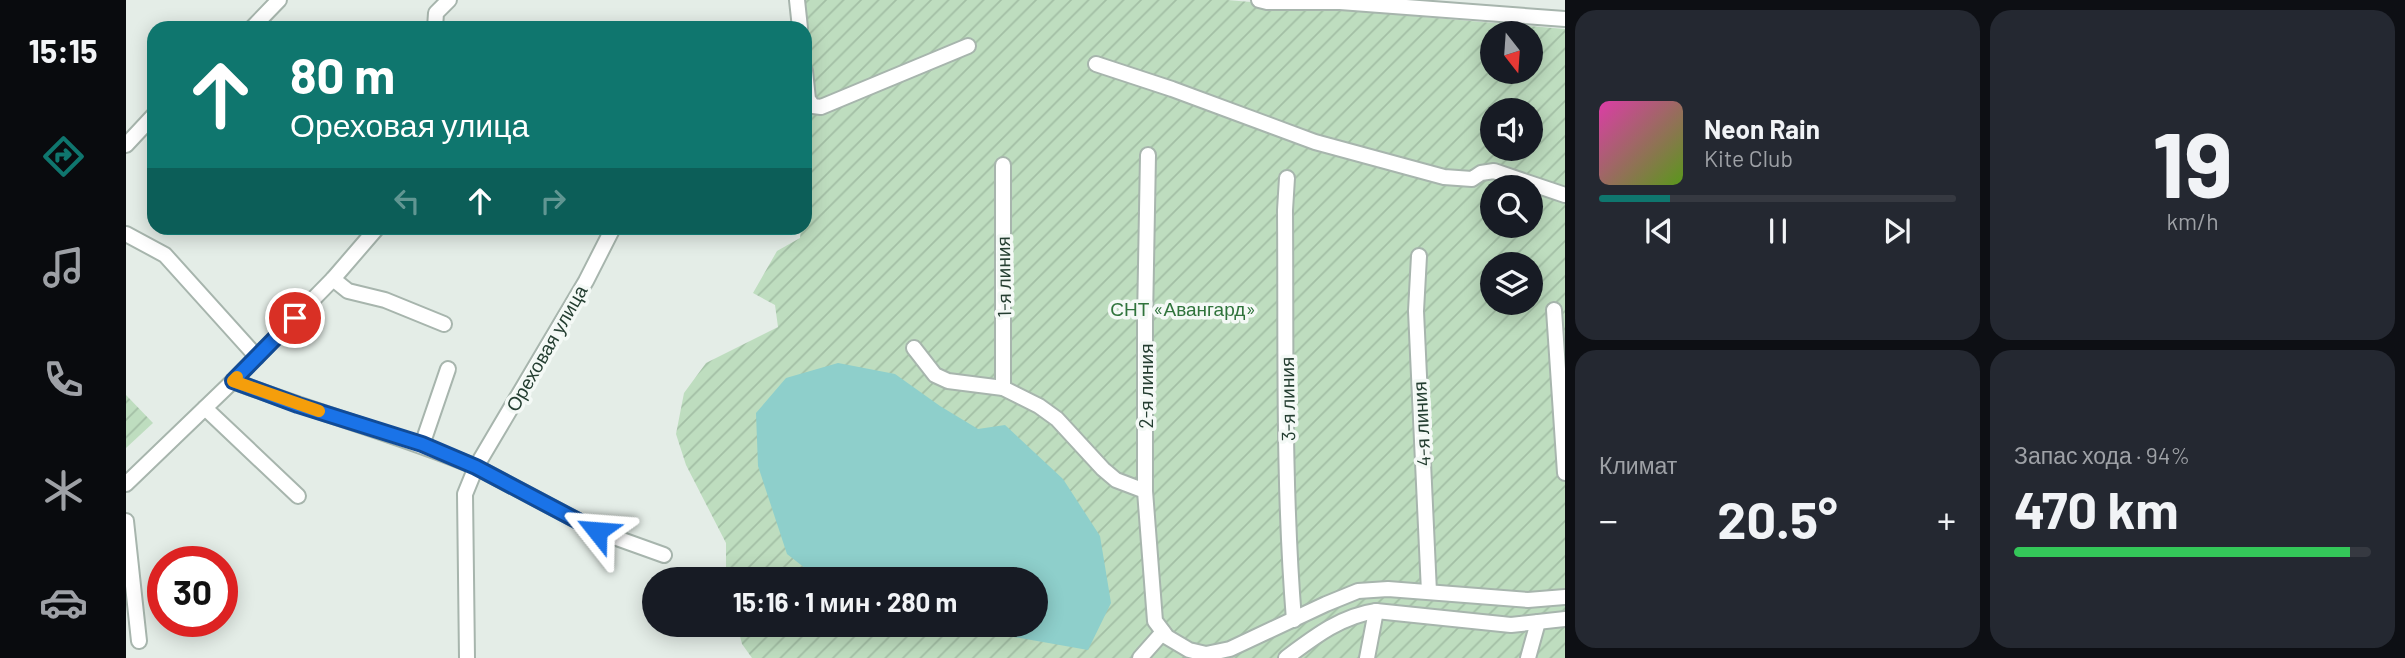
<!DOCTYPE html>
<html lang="ru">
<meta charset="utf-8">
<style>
body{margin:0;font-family:Barlow,sans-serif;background:#242831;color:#f1f3f6;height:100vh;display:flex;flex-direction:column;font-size:26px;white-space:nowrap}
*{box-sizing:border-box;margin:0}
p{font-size:23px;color:#9ea1a6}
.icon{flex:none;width:38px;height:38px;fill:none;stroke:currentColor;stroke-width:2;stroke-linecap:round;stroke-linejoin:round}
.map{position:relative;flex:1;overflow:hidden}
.drawer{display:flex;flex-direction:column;gap:10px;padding:10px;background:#0d0f14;width:840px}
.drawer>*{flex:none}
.hud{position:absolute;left:21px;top:21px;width:665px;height:214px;border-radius:21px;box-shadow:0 4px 18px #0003;background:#0f766e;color:#fff;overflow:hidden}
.needle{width:46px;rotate:163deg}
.controls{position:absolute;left:1354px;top:21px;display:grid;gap:14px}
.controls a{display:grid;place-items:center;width:63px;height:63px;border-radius:50%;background:#171b24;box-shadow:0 4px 18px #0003;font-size:35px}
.speed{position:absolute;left:21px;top:546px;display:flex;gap:14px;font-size:35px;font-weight:700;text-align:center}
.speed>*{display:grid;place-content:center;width:91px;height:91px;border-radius:50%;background:#171b24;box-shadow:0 4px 18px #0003;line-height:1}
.speed .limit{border:10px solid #d22;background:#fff;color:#111}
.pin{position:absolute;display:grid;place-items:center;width:60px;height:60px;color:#fff;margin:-30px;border:4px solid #fff;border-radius:50%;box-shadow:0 2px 7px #0007}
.me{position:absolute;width:77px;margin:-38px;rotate:298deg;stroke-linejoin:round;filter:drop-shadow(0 0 5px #0008)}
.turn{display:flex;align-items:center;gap:24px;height:147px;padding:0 28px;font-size:32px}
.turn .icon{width:91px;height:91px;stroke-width:2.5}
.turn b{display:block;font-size:49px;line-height:60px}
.lanes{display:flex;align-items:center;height:66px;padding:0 28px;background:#0003;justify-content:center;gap:35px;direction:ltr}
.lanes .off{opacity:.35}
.big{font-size:52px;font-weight:700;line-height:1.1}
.drawer .tile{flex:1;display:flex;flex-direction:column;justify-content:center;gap:10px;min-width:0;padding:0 24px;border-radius:21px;background:#242831}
.drawer .dial{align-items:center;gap:0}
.dial b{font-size:91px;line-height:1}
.song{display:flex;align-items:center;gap:21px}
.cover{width:84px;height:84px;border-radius:10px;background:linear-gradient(135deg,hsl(320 70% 55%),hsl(90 70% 35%))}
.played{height:7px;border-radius:4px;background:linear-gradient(90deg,#0f766e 20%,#363941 20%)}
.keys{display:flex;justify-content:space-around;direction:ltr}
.heat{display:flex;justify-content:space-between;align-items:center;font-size:38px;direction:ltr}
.charge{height:10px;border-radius:5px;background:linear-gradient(90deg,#34c759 94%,#363941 0)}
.drawer .tiles{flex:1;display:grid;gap:10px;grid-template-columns:repeat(2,1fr)}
.trip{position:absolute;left:516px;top:567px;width:406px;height:70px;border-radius:35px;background:#171b24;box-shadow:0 4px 18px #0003;font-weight:700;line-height:70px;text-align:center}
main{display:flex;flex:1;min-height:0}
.dock{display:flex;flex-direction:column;width:126px;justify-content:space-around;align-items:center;background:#090b0e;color:#9ea1a6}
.dock .icon{width:49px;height:49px}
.dock .active{color:#0f766e}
.dock b{font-size:32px;color:#f1f3f6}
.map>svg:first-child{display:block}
.garden{fill:url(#garden-furrows);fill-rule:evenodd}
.water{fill:#8ecfcb}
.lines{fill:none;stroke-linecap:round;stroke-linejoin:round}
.minor-casing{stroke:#a7b5ad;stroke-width:18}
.minor{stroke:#fff;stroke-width:14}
.route-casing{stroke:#114b97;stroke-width:18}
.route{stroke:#1a73e8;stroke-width:12}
.slow{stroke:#f59e0b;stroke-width:12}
.labels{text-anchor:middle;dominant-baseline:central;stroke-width:7;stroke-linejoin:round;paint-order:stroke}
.street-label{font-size:19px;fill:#243e31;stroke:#f4f9f6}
.park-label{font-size:19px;fill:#2f733b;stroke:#f4f9f6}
</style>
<main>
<nav class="dock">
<b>15:15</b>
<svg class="icon active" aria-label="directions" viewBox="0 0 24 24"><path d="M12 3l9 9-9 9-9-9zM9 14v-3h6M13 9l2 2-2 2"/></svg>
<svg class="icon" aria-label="music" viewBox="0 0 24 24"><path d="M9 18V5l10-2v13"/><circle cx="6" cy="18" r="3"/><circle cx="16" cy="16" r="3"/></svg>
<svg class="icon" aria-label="phone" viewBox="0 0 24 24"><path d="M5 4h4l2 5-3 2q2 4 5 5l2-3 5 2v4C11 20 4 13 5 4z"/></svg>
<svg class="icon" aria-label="climate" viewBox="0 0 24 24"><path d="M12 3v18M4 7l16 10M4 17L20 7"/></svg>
<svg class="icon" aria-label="car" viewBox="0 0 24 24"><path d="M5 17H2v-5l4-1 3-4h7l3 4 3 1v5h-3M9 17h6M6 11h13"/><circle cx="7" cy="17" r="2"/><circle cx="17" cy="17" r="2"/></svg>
</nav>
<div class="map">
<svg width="1439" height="658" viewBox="0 0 1439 658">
<defs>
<pattern id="garden-furrows" width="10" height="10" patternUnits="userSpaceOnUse" patternTransform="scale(1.75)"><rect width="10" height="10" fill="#beddbf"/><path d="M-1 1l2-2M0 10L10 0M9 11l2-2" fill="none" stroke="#a3bfa5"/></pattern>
</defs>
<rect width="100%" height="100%" fill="#e4ede7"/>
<g class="garden">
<path d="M667 0H1101L1439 29V658H626L616 644 611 625H910V579H600V543L560 465 550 434 558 393 580 363 652 327 649 305 627 293 651 251 674 238 675 228H679V28ZM1367 33H1405V72H1367ZM1367 110H1405V149H1367ZM1367 187H1405V226H1367ZM1367 264H1405V303H1367Z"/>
<polygon points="0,395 27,423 0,448"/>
</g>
<polygon class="water" points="712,363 769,374 814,406 852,429 879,425 937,479 974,536 985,603 962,650 820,625 910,625 910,579 693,579 661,554 632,466 630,413 660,378"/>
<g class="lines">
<g class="minor-casing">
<g id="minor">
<polyline points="671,0 674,28"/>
<polyline points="1133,0 1141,2 1214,2 1439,19"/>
<polyline points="126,28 153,0"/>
<polyline points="309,28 310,13 323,0"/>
<polyline points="970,64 1046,89 1189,142 1318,177 1346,179 1355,173 1368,171 1439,195"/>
<polyline points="679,71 682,99 687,106 695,107 842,46"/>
<polyline points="0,145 28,115"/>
<path d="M1161 178 1159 210C1160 346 1157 484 1168 620"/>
<polyline points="487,228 460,281 350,467 471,531 538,555"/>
<polyline points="0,234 39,255 131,357"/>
<polyline points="1293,256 1290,311 1303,592"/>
<polyline points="207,279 222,291 259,300 318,324"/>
<polyline points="1428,310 1439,473"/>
<polyline points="788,348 809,375 822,381 877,388 913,406 931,419 977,469 990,480 1019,491 1029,621 1041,637 1063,650 1080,654 1104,649 1200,604 1232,591 1262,589 1402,600 1439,597"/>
<path d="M107 381C188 412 270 434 350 467L339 494 341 658"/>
<polyline points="877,388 877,165"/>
<polyline points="79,408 172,496"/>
<polyline points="296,445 322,369"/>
<polyline points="0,484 107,381 207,279 251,228"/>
<polyline points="1019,491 1019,320 1022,155"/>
<polyline points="0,521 13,641"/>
<polyline points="1014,658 1037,632"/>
<path d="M1160 658C1188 637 1215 616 1250 611L1385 625 1439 619"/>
<polyline points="1241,658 1250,611"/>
<polyline points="1402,658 1412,622"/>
</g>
</g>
<use href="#minor" class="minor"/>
</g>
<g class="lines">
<g class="route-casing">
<polyline id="route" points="169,318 107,381 172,405 296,444 350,467 471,531"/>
</g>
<use href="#route" class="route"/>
<polyline class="slow" points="111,377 107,381 193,411"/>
</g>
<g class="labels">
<g class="street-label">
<text transform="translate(877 277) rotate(-91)">1-я линия</text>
<text transform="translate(420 348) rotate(-60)">Ореховая улица</text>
<text transform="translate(1019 386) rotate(-90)">2-я линия</text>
<text transform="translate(1161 399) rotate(-91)">3-я линия</text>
<text transform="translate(1295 424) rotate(-93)">4-я линия</text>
</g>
<g class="park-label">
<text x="1057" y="308">СНТ «Авангард»</text>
</g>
</g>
</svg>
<div class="controls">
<a><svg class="needle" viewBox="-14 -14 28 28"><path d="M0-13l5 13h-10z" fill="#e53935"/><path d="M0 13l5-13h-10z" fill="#9ea1a6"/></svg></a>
<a><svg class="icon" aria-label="sound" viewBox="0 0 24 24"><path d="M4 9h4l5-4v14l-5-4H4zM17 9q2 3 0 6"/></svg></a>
<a><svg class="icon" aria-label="search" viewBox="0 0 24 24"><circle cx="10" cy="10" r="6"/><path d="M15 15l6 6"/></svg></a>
<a><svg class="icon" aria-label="layers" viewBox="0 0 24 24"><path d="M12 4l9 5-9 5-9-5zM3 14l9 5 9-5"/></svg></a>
</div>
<div class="speed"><div class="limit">30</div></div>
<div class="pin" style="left:169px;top:318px;background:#d93025"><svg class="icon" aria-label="arrive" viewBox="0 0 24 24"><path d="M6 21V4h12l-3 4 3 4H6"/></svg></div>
<svg class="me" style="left:471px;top:531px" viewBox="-20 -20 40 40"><path d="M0-17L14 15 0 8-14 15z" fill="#1a73e8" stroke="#fff" stroke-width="4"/></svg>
<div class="trip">15:16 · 1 мин · 280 m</div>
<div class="hud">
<div class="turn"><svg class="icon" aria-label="ahead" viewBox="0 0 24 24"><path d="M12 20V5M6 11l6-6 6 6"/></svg><div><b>80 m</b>Ореховая улица</div></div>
<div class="lanes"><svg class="icon off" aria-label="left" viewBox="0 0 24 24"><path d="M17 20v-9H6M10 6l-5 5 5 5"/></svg><svg class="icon" aria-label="ahead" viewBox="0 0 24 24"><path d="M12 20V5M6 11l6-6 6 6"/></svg><svg class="icon off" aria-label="right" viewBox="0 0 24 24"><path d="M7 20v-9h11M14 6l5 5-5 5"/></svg></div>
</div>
</div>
<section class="drawer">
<div class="tiles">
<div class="tile">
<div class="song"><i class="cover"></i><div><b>Neon Rain</b><p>Kite Club</p></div></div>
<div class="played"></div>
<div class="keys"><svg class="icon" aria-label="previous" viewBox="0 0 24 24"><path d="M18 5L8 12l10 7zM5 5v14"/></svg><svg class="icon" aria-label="pause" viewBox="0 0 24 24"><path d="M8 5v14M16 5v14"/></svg><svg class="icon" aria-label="next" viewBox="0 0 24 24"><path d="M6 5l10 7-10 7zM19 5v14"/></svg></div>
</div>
<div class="tile dial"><b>19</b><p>km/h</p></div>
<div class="tile"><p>Климат</p>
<div class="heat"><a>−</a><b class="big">20.5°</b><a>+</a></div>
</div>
<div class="tile"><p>Запас хода · 94%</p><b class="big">470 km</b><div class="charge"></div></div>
</div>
</section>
</main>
